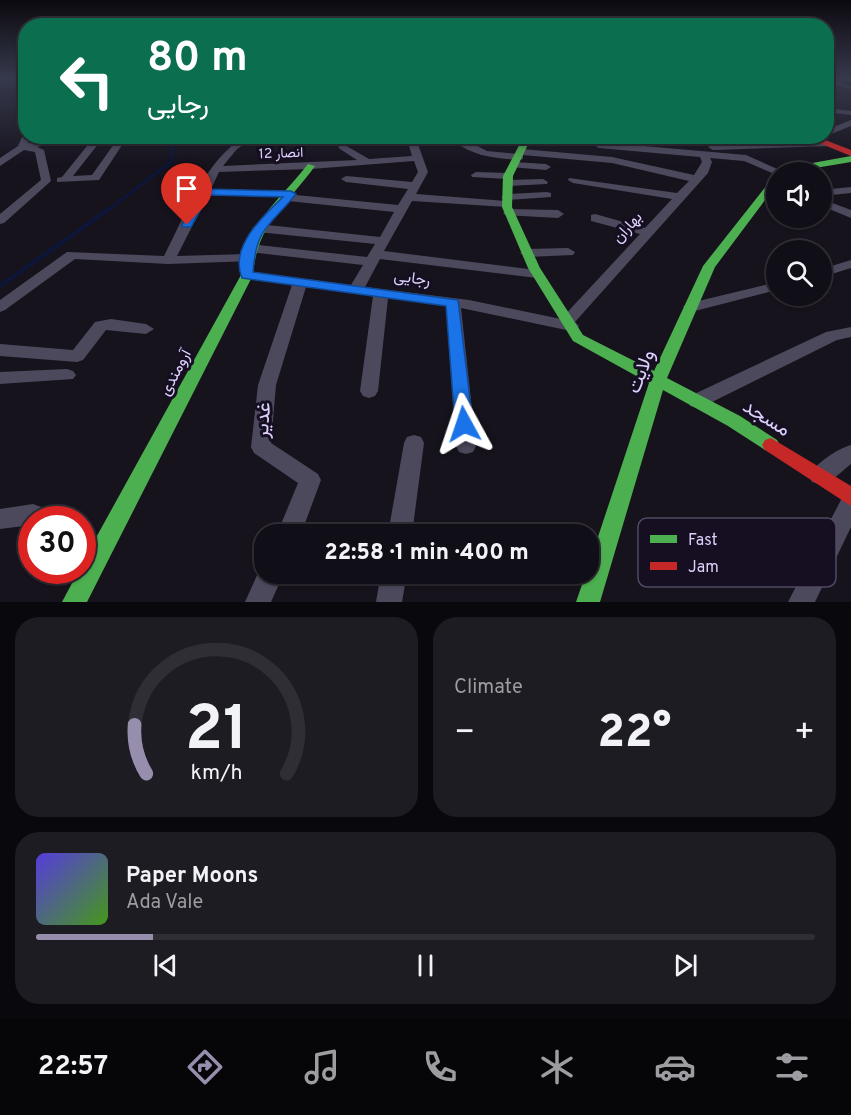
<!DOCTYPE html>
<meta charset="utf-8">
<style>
body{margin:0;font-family:Overpass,Vazirmatn,sans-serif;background:#1e1c23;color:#f1f3f6;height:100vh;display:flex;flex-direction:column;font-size:22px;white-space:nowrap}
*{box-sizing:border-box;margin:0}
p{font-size:20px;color:#9c9ca1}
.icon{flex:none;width:33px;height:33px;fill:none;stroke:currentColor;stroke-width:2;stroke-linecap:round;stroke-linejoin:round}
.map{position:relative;height:602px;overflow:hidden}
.sheet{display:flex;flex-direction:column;gap:15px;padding:15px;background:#09080c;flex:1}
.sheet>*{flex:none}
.hud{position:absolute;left:18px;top:18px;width:816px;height:126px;border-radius:24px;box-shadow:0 2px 4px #0004,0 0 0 2px #302e35;background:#0b6e4f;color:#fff;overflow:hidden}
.fabs{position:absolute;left:766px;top:162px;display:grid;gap:12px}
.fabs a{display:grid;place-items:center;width:66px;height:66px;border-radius:50%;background:#100e16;box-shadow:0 2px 4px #0004,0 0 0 2px #302e35;font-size:30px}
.speed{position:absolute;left:18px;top:506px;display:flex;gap:12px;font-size:30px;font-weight:700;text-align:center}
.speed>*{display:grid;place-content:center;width:78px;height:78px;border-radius:50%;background:#100e16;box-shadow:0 2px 4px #0004,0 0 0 2px #302e35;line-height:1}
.speed .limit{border:9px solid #d22;background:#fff;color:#111}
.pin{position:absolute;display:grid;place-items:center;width:51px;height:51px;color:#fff;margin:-62px -26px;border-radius:50% 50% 50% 0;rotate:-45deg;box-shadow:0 0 6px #0007}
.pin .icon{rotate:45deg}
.me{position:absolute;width:66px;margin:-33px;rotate:355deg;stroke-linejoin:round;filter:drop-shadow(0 0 4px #0008)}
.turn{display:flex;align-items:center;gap:21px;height:126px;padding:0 30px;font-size:27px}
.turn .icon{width:78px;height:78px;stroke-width:2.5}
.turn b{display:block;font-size:42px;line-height:51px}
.big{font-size:45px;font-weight:800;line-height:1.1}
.sheet .card{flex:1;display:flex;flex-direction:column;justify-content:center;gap:9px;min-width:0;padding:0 21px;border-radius:24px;background:#1e1c23}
.sheet .dial{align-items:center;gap:0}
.dial svg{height:156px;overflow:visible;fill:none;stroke:#302e35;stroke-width:7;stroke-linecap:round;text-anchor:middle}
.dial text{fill:#f1f3f6;stroke:none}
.song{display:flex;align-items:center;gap:18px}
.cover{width:72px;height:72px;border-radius:9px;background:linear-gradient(135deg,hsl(250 70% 55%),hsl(100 70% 35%))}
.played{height:6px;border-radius:3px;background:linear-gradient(90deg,#978eae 15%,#302e35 15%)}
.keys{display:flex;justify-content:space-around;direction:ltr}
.heat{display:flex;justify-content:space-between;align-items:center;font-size:33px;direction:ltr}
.sheet .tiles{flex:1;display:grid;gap:15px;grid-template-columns:1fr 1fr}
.card:last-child{grid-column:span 2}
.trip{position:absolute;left:254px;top:524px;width:345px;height:60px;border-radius:24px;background:#100e16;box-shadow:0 2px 4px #0004,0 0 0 2px #302e35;font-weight:800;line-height:60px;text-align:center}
.tab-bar{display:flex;height:96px;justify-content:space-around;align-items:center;background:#060609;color:#9c9ca1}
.tab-bar .icon{width:42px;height:42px}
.tab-bar .current{color:#978eae}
.tab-bar b{font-size:27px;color:#f1f3f6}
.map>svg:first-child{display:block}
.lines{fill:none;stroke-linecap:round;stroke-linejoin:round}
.stream-far1{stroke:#0d1639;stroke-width:3}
.stream{stroke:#0d1639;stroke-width:4}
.lane{fill:#4c495d;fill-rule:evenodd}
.street{fill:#4c495d;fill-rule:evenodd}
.fast{fill:#4caf50;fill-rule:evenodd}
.jam{fill:#c62828;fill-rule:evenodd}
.route{fill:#1a73e8;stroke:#114b97;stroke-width:1.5}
.labels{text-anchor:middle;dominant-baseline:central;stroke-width:6;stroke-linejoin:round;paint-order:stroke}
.far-street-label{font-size:14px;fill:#ddd1fc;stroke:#150f21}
.street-label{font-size:16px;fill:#ddd1fc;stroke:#150f21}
.near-street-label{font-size:20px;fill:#ddd1fc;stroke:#150f21}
.key{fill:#150f21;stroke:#514963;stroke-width:1.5}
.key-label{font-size:16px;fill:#ddd1fc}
</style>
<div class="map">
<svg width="851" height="602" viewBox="0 0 851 602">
<rect width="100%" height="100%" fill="#16131d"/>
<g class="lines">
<polyline class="stream-far1" points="107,211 172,161 173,145 193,136"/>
<polyline class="stream" points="0,286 109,209"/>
<polygon class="lane" points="826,79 851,87 851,89 826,81"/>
<g class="street">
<polygon points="826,108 851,111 851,115 826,112"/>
<polygon points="851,120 851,126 826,136 826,130"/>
<polygon points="61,136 80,136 37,147 44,150 51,181 4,223 0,224 0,214 41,180 35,152 24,150 0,166 0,158 18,146 22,137 28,137 28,143"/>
<path d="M246 136H257L237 149 223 166 357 160 340 149 338 147 343 144 369 159 412 156 406 136H415L428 172 416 194 506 201 512 204 506 207 412 201 384 251 537 270 544 274 537 278 380 259 365 287 469 300 561 319 640 234 591 221V215L595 214 645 228 672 199 573 183 568 180 569 178 677 193 689 181 612 163 523 155V159L520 160C495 158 474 157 454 141V137H460L487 151 519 154 517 152 522 149 612 157 694 175 702 162 700 157 599 148 594 145 599 142 746 155 784 172H777V175L744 161 710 158 712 162 708 173 575 322 579 326 577 330 571 331 461 308 476 446 473 452 466 454 459 452 456 446 446 306 388 298 378 391 375 396 369 398 363 396 360 391 373 296 306 287 276 385 271 443 318 474 321 480 301 534H277L298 483 254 453 251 447 258 385 292 285 247 279 240 275 247 271 351 285 363 265 249 252 242 248 249 244 367 257 375 244 258 232 252 228 258 224 380 237 394 212 288 201 283 197 208 195 177 256 248 254 255 258 253 261 168 264 75 259 5 310 0 312V300L67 252 164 256C185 216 205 159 246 136ZM414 161 418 172 412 182 346 176 341 179 346 182 408 189 398 205 296 195 295 192 291 191 211 189 219 172 311 169Z"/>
<polygon points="348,136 365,136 345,143 340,140"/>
<polygon points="514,136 530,136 531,138 527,141"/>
<polygon points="119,137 126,139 99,180 57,182 57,178 62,177 91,141 94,140 99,143 73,176 92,175"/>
<polygon points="827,141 830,142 830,146 713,150 708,147 713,144"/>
<polygon points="514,162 546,164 551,167 546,170 510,167 510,163"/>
<polygon points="476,172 508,173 513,176 508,179 472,177 471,175"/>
<polygon points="543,179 548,182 547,184 507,186 502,183 507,180"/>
<polygon points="851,187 851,193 822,196 822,190"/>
<polygon points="547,192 551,193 551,197 507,200 501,197 507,194"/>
<polygon points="822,199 851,210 851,218 822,206"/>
<polygon points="509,209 558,210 564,214 558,218 505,215 503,213"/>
<polygon points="568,248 575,252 573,255 527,257 520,253 527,249"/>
<polygon points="851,260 851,268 822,277 822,269"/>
<polygon points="777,282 777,290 691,312 683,307 686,304"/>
<polygon points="111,319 146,324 154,329 146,334 106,330 83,360 77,362 0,356 0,344 73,350 95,322"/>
<polygon points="851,327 851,337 837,340 704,406 697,408 690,406 688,401 690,396 826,332"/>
<polygon points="67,369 73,371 76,375 73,379 0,384 0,372"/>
<polygon points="414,435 421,437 424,443 412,534 388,534 404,443 407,437"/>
<path d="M851 445V464C839 473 828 488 812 482L809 476C816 463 837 449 851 445Z"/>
<polygon points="851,493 851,527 815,602 788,602 843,496"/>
<polygon points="33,504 41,507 44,514 42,519 32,519 32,525 0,529 0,509"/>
<polygon points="262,564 264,564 264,573 284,573 271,602 245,602"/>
<polygon points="381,573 407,573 402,602 376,602"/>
</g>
<g class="fast">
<polygon points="524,136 532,136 513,176 512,207 540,268 583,335 654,371 703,266 774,176 777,175 777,184 715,267 667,378 740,416 777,440 780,445 777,450 771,452 765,450 728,426 663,390 600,602 576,602 586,573 588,573 588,567 649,383 573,341 528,268 502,207 503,176"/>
<polygon points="851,156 851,162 791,172 777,172 777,174 774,172 779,169"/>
<path d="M308 164 315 166C287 205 257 223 253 275L87 602H62L79 570H82V563L241 275C246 222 278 203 308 164Z"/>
</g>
<g class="jam">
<polygon points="802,136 815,136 851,150 851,156"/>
<polygon points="771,438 851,486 851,506 765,450 762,445 765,440"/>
</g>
</g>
<linearGradient id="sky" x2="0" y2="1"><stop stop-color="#0c0a10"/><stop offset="0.48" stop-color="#36394c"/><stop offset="1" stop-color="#36394c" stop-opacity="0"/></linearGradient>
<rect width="851" height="163" fill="url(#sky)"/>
<path class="route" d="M205 189 291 191 296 194C270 226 256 227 253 272L458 300 473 424 470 429H458L455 424 446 306 242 278C229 247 263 216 283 197L209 195 191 227H183L182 225 200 192Z"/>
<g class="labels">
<g class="far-street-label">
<text transform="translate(281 154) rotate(-2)">انصار 12</text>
</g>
<g class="street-label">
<text transform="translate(628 228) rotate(-48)">بهاران</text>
<text transform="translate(412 279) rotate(8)">رجایی</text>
<text transform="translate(176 373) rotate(-62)">آرومندی</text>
</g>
<g class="near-street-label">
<text transform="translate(642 372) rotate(-69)">ولایت</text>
<text transform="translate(766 419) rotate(32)">مسجد</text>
<text transform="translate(264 420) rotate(-86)">غدیر</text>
</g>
</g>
<rect x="638" y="518" width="198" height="69" rx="9" class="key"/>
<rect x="650" y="535" width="27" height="8" fill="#4caf50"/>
<rect x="650" y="562" width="27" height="8" fill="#c62828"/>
<g class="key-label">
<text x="688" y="545">Fast</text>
<text x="688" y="572">Jam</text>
</g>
</svg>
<div class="fabs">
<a><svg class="icon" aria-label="sound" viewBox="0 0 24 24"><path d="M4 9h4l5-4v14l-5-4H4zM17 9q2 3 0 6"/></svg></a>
<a><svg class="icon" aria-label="search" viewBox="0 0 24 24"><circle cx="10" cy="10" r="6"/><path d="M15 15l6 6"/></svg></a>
</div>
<div class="speed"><div class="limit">30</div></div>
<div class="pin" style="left:187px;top:225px;background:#d93025"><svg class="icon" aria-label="arrive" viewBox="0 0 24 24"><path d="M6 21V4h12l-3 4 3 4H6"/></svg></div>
<svg class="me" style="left:464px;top:424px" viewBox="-20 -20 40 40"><path d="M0-17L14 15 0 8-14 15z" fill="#1a73e8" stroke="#fff" stroke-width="4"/></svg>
<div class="trip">22:58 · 1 min · 400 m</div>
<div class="hud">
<div class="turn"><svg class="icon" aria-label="left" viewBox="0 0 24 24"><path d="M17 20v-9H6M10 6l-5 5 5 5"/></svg><div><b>80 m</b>رجایی</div></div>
</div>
</div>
<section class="sheet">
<div class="tiles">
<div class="card dial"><svg viewBox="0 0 100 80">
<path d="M14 69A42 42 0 1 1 86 69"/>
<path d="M14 69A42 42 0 0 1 8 44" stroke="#978eae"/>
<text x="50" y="56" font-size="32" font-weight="700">21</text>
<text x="50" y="72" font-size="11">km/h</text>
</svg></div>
<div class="card"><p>Climate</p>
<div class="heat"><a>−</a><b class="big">22°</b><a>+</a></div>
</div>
<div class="card">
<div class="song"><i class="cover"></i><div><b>Paper Moons</b><p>Ada Vale</p></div></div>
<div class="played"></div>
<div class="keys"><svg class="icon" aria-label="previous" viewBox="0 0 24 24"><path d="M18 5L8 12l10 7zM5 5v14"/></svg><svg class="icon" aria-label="pause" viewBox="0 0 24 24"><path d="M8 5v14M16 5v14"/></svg><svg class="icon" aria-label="next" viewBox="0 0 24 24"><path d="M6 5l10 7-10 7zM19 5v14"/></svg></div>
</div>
</div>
</section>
<nav class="tab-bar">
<b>22:57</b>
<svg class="icon current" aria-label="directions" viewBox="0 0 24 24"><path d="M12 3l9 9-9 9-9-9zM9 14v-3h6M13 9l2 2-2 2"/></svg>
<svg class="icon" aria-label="music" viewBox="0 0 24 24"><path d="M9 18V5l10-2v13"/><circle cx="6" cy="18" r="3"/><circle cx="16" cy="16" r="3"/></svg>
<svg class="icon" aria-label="phone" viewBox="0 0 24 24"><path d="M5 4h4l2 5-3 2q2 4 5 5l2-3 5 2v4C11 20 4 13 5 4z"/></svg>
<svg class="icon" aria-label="climate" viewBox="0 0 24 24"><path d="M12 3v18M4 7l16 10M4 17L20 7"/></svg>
<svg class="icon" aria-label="car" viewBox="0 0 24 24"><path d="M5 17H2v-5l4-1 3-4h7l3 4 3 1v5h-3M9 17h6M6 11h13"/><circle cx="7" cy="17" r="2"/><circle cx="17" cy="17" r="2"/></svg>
<svg class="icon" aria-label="filters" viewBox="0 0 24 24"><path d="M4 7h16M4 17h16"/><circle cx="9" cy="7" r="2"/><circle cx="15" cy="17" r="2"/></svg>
</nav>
